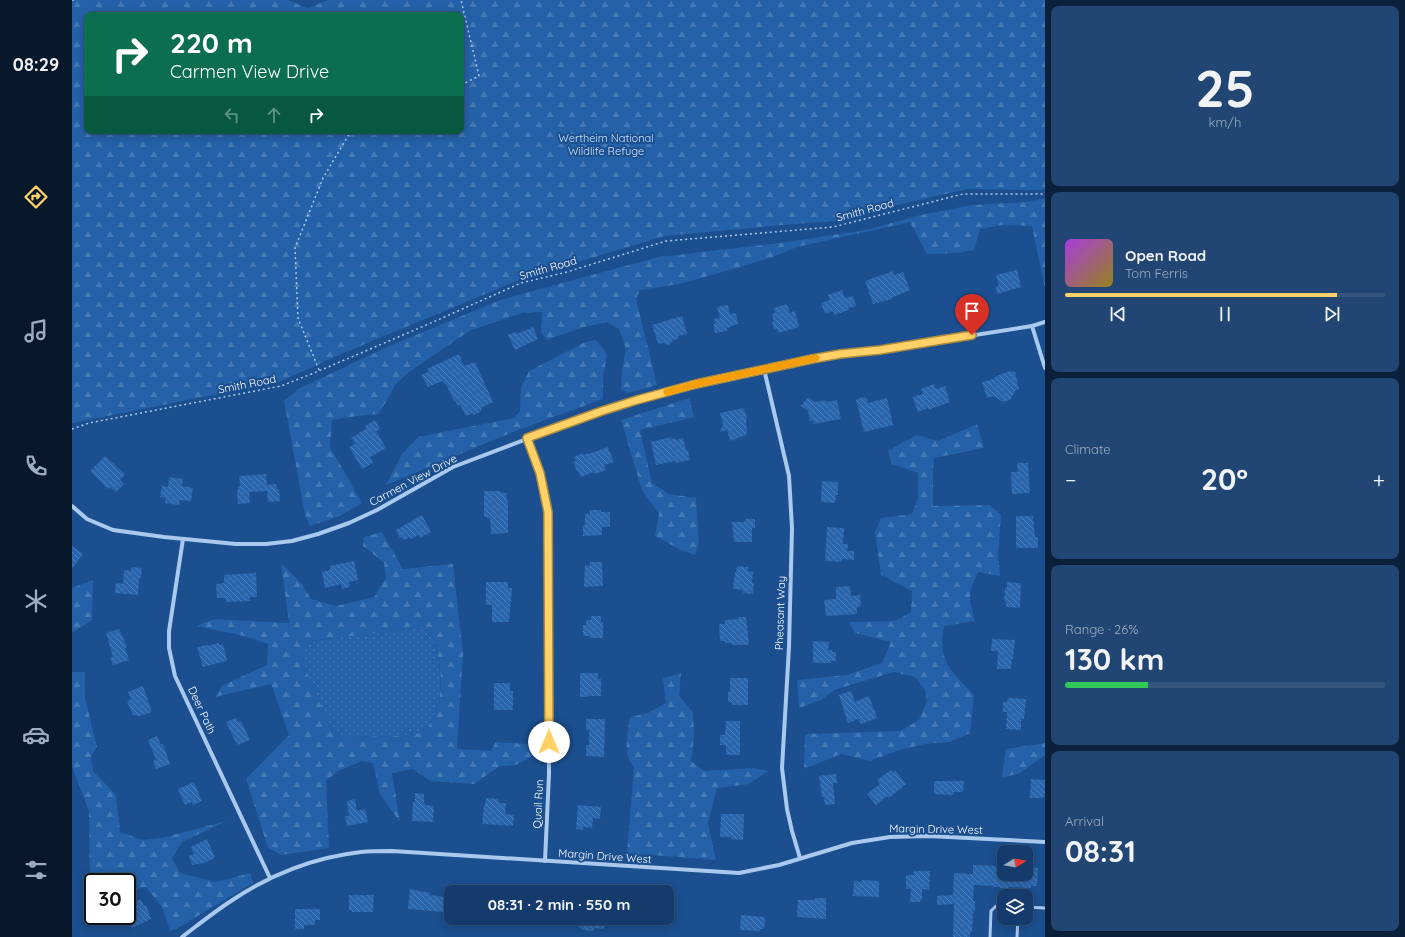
<!DOCTYPE html>
<meta charset="utf-8">
<style>
body{margin:0;font-family:Quicksand,sans-serif;background:#214673;color:#f1f3f6;height:100vh;display:flex;flex-direction:column;font-size:15px;white-space:nowrap}
*{box-sizing:border-box;margin:0}
p{font-size:13px;color:#9dadc1}
.icon{flex:none;width:22px;height:22px;fill:none;stroke:currentColor;stroke-width:2;stroke-linecap:round;stroke-linejoin:round}
.map{position:relative;flex:1;overflow:hidden}
.side{display:flex;flex-direction:column;gap:6px;padding:6px;background:#0b203b;width:360px}
.side>*{flex:none}
.hud{position:absolute;left:12px;top:12px;width:380px;height:122px;border-radius:8px;box-shadow:0 2px 10px #0003,0 0 0 1px #33557e;background:#0b6e4f;color:#fff;overflow:hidden}
.needle{width:26px;rotate:79deg}
.tools{position:absolute;left:925px;top:845px;display:grid;gap:8px}
.tools a{display:grid;place-items:center;width:36px;height:36px;border-radius:8px;background:#143b6b;box-shadow:0 2px 10px #0003,0 0 0 1px #33557e;font-size:20px}
.speed{position:absolute;left:12px;top:873px;display:flex;gap:8px;font-size:20px;font-weight:700;text-align:center}
.speed>*{display:grid;place-content:center;width:52px;height:52px;border-radius:50%;background:#143b6b;box-shadow:0 2px 10px #0003,0 0 0 1px #33557e;line-height:1}
.speed .limit{border:2px solid #111;border-radius:6px;background:#fff;color:#111}
.pin{position:absolute;display:grid;place-items:center;width:34px;height:34px;color:#fff;margin:-41px -17px;border-radius:50% 50% 50% 0;rotate:-45deg;box-shadow:0 0 4px #0007}
.pin .icon{rotate:45deg}
.me{position:absolute;width:44px;margin:-22px;rotate:0deg;stroke-linejoin:round;filter:drop-shadow(0 0 3px #0008)}
.turn{display:flex;align-items:center;gap:14px;height:84px;padding:0 20px;font-size:18px}
.turn .icon{width:52px;height:52px;stroke-width:2.5}
.turn b{display:block;font-size:28px;line-height:34px}
.lanes{display:flex;align-items:center;height:38px;padding:0 20px;background:#0003;justify-content:center;gap:20px;direction:ltr}
.lanes .off{opacity:.35}
.big{font-size:30px;font-weight:800;line-height:1.1}
.side .tile{flex:1;display:flex;flex-direction:column;justify-content:center;gap:6px;min-width:0;padding:0 14px;border-radius:8px;background:#214673}
.side .dial{align-items:center;gap:0}
.dial b{font-size:52px;line-height:1}
.song{display:flex;align-items:center;gap:12px}
.cover{width:48px;height:48px;border-radius:6px;background:linear-gradient(135deg,hsl(280 70% 55%),hsl(50 70% 35%))}
.played{height:4px;border-radius:2px;background:linear-gradient(90deg,#ffd166 85%,#33557e 85%)}
.keys{display:flex;justify-content:space-around;direction:ltr}
.heat{display:flex;justify-content:space-between;align-items:center;font-size:22px;direction:ltr}
.charge{height:6px;border-radius:3px;background:linear-gradient(90deg,#34c759 26%,#33557e 0)}
.trip{position:absolute;left:372px;top:885px;width:230px;height:40px;border-radius:8px;background:#143b6b;box-shadow:0 2px 10px #0003,0 0 0 1px #33557e;font-weight:800;line-height:40px;text-align:center}
main{display:flex;flex:1;min-height:0}
.dock{display:flex;flex-direction:column;width:72px;justify-content:space-around;align-items:center;background:#08182b;color:#9dadc1}
.dock .icon{width:28px;height:28px}
.dock .selected{color:#ffd166}
.dock b{font-size:18px;color:#f1f3f6}
.map>svg:first-child{display:block}
.green{fill:url(#green-dots)}
.forest{fill:url(#forest-firs);fill-rule:evenodd}
.building{fill:url(#building-back-hatch)}
.lines{fill:none;stroke-linecap:round;stroke-linejoin:round}
.path{stroke:#a9c9ee;stroke-width:1.5;stroke-dasharray:2 3;stroke-linecap:butt}
.lane{stroke:#a9c9ee;stroke-width:3}
.street{stroke:#a9c9ee;stroke-width:4}
.route-casing{stroke:#a68842;stroke-width:10}
.route{stroke:#ffd166;stroke-width:7}
.slow{stroke:#f59e0b;stroke-width:7}
.labels{text-anchor:middle;dominant-baseline:central;stroke-width:4;stroke-linejoin:round;paint-order:stroke}
.park-label{font-size:11px;fill:#cfe3fa;stroke:#1b4f8f}
.street-label{font-size:11px;fill:#fff;stroke:#1b4f8f}
</style>
<main>
<nav class="dock">
<b>08:29</b>
<svg class="icon selected" aria-label="directions" viewBox="0 0 24 24"><path d="M12 3l9 9-9 9-9-9zM9 14v-3h6M13 9l2 2-2 2"/></svg>
<svg class="icon" aria-label="music" viewBox="0 0 24 24"><path d="M9 18V5l10-2v13"/><circle cx="6" cy="18" r="3"/><circle cx="16" cy="16" r="3"/></svg>
<svg class="icon" aria-label="phone" viewBox="0 0 24 24"><path d="M5 4h4l2 5-3 2q2 4 5 5l2-3 5 2v4C11 20 4 13 5 4z"/></svg>
<svg class="icon" aria-label="climate" viewBox="0 0 24 24"><path d="M12 3v18M4 7l16 10M4 17L20 7"/></svg>
<svg class="icon" aria-label="car" viewBox="0 0 24 24"><path d="M5 17H2v-5l4-1 3-4h7l3 4 3 1v5h-3M9 17h6M6 11h13"/><circle cx="7" cy="17" r="2"/><circle cx="17" cy="17" r="2"/></svg>
<svg class="icon" aria-label="filters" viewBox="0 0 24 24"><path d="M4 7h16M4 17h16"/><circle cx="9" cy="7" r="2"/><circle cx="15" cy="17" r="2"/></svg>
</nav>
<div class="map">
<svg width="973" height="937" viewBox="0 0 973 937">
<defs>
<pattern id="green-dots" width="8" height="8" patternUnits="userSpaceOnUse"><rect width="8" height="8" fill="#2461a8"/><path d="M2 2h.1M6 6h.1" fill="none" stroke="#4579b5" stroke-width="1.8" stroke-linecap="round"/></pattern>
<pattern id="forest-firs" width="22" height="20" patternUnits="userSpaceOnUse"><rect width="22" height="20" fill="#2461a8"/><path d="M5 1l3.5 6h-7zM16 11l3.5 6h-7z" fill="#4579b5"/></pattern>
<pattern id="building-back-hatch" width="6" height="6" patternUnits="userSpaceOnUse"><rect width="6" height="6" fill="#2a66ad"/><path d="M-1 5l2 2M0 0l6 6M5-1l2 2" fill="none" stroke="#4a7db9"/></pattern>
</defs>
<rect width="100%" height="100%" fill="#1b4f8f"/>
<path class="green" d="M345 628 359 633C369 659 373 692 361 718 359 724 354 729 350 733L330 736 269 737 257 725 231 663V648L235 643 248 640Z"/>
<g class="forest">
<path d="M0 0H215L236 8 256 0H973V189L969 190 895 189 786 214 762 221 710 225 593 236 452 278 267 355 207 382 0 423ZM15 15H389V131H15Z"/>
<polygon points="973,198 973,288 960,226 931,225 908,229 902,250 885,253 855,254 838,222 725,247 701,257 665,268 607,284 568,290 564,299 585,385 555,393 549,389 550,370 554,349 547,329 535,322 512,327 475,340 469,332 470,312 450,313 397,331 337,372 323,385 317,397 306,414 284,416 260,420 258,447 290,503 268,516 238,526 233,515 212,401 226,389 315,347 428,300 490,283 587,257 715,242 794,230 844,216 900,205 955,202"/>
<polygon points="524,340 535,354 531,377 531,399 446,430 314,485 330,454 346,437 442,418 448,411 449,388 457,371 513,342"/>
<polygon points="617,398 622,417 568,430 580,483 597,494 624,498 627,543 623,555 607,549 583,536 587,514 570,490 549,420"/>
<path d="M905 424 912 448 862 458 861 466V506L918 505 929 515 926 554 928 576 906 572C895 594 897 598 903 621L872 626C865 661 879 671 902 695L898 733 878 742 852 744 825 751 798 761 769 754 732 769 733 734 828 731 847 720 855 701 853 690 843 677 822 672 762 690 749 700 727 708 725 680 775 675 810 663 819 642 783 633 777 622 823 621 839 612 840 591 809 575 803 532 809 518 840 514 846 498V473L820 464 816 451 844 435 866 441Z"/>
<path d="M310 532 331 569 381 564 391 654 385 749 419 751 424 742 456 744 463 755 444 765 428 766 402 784 358 781 341 769 320 773 328 822 308 794 301 763 290 761 266 771 254 781 257 848 209 855 196 848 174 779 217 735 199 684 143 697 151 685 195 665 196 644 172 636 124 626 142 619 217 623 209 563 230 584 239 599 264 606 302 597 314 578 312 563 291 546 292 537ZM345 628 359 633C370 659 373 693 361 718 359 724 354 729 350 733L330 736 269 737 257 725 231 663V648L235 643 248 640Z"/>
<polygon points="21,580 20,620 0,633 0,588"/>
<polygon points="0,672 13,672 13,698 25,747 19,756 21,771 44,795 48,832 71,840 89,838 155,821 110,842 100,858 108,873 144,882 178,873 181,883 104,929 98,931 90,907 74,887 55,891 55,882 21,882 21,887 18,881 17,811 0,767"/>
<path d="M609 673 607 696 621 712 622 737 619 761 632 771 682 768 696 771 677 784 645 788 636 823 644 860 555 853 562 767C550 755 556 733 558 717L576 713 594 703 591 678Z"/>
<polygon points="973,743 973,755 948,773 930,778 934,749"/>
</g>
<g class="building">
<polygon points="945,270 949,287 925,294 924,287 927,286 924,275"/>
<polygon points="821,271 822,275 831,272 838,290 819,298 820,299 801,304 793,281"/>
<polygon points="770,290 773,298 781,296 784,306 776,308 777,310 762,315 761,311 753,314 749,303 758,300 756,295"/>
<polygon points="715,304 718,313 723,311 727,327 706,333 705,329 702,330 700,322 702,322 700,314 703,313 702,308"/>
<polygon points="656,305 658,314 664,313 666,324 659,326 659,327 655,328 655,331 643,333 641,324 643,324 642,319 648,318 645,307"/>
<polygon points="610,316 615,334 606,336 607,339 601,340 597,345 592,343 586,344 580,325"/>
<polygon points="461,327 466,339 443,350 436,335 444,332 445,334"/>
<polygon points="387,354 392,366 403,362 421,402 409,408 410,411 402,415 401,413 394,416 388,405 386,406 383,400 382,401 375,386 370,381 356,387 349,375 356,372 355,369"/>
<polygon points="938,371 943,372 947,389 944,390 938,400 931,402 922,396 915,398 910,382 922,379 924,376"/>
<polygon points="862,384 864,389 873,386 878,402 856,410 856,408 846,412 841,397 851,394 849,389"/>
<polygon points="736,397 743,402 754,400 754,402 765,400 769,419 742,424 741,420 738,421 736,411 729,406"/>
<polygon points="793,397 793,399 795,398 796,403 815,398 821,425 792,432 784,400 785,399"/>
<polygon points="672,408 675,419 674,420 675,432 674,435 658,441 655,430 648,432 651,424 648,413"/>
<polygon points="303,420 308,429 304,431 314,448 298,457 301,463 290,469 277,447 283,444 279,438 294,429 293,426"/>
<polygon points="599,437 599,439 603,438 603,440 611,438 614,451 616,450 618,460 604,463 603,461 584,465 579,442"/>
<polygon points="536,447 542,462 532,465 534,470 523,474 522,472 509,477 506,471 505,471 501,462 504,461 502,457 511,453 511,455 516,453 517,454"/>
<polygon points="33,456 53,474 48,480 52,484 44,492 38,487 36,489 18,471"/>
<polygon points="945,463 956,463 958,493 940,494 939,472 946,472"/>
<polygon points="194,474 195,485 204,484 205,489 207,489 208,501 196,502 195,491 177,492 178,503 166,504 165,491 166,491 166,486 168,486 167,476"/>
<polygon points="97,477 111,479 110,486 121,488 119,501 108,500 107,505 93,503 94,498 88,497 90,486 96,487"/>
<polygon points="750,481 766,482 766,495 764,495 763,503 749,502"/>
<polygon points="412,491 428,491 429,493 434,493 435,501 436,501 436,533 419,534 418,519 412,516"/>
<polygon points="517,510 529,510 529,512 538,512 538,527 530,527 530,535 511,536 511,526 513,525 513,514 518,514"/>
<polygon points="350,515 359,532 348,538 347,535 339,539 338,537 332,540 330,538 328,538 324,530"/>
<polygon points="944,516 961,516 963,537 966,537 966,548 944,548"/>
<polygon points="673,519 683,519 683,528 680,528 680,542 662,542 660,522 673,522"/>
<polygon points="755,527 772,528 771,544 776,544 775,551 782,551 782,560 770,559 770,562 753,561"/>
<polygon points="0,546 11,554 0,569"/>
<polygon points="282,561 286,580 277,582 278,587 270,589 269,584 253,588 250,572 258,570 258,566"/>
<polygon points="518,562 530,562 531,586 512,587 513,565 518,566"/>
<polygon points="665,566 676,567 676,571 681,572 680,583 682,583 681,594 671,593 671,590 661,589 663,572 664,572"/>
<polygon points="59,567 70,568 69,578 67,578 66,595 43,593 44,583 51,584 52,570 59,571"/>
<polygon points="184,573 185,597 178,597 178,601 154,602 154,598 145,598 144,584 152,583 152,575"/>
<polygon points="414,582 436,582 436,588 440,588 437,622 420,622 420,605 414,605"/>
<polygon points="935,582 949,583 948,608 934,607 934,601 932,601 933,588 935,588"/>
<polygon points="778,586 779,596 788,595 789,606 785,607 785,614 754,616 752,600 764,599 764,587"/>
<polygon points="519,616 529,616 529,622 531,622 531,638 518,638 518,636 511,636 511,625 514,625 514,620 519,620"/>
<polygon points="666,617 674,617 677,645 660,645 660,643 653,643 653,641 648,641 647,624 653,624 653,620 667,619"/>
<polygon points="47,629 55,647 53,648 57,660 41,665 38,658 41,657 34,633"/>
<polygon points="920,639 943,640 941,659 940,659 939,669 925,669 926,651 919,651"/>
<polygon points="741,641 757,642 756,650 760,650 760,652 764,652 764,661 759,661 759,663 741,663"/>
<polygon points="147,643 147,645 151,644 155,661 131,667 125,647 135,645 136,646"/>
<polygon points="508,673 526,673 526,679 529,679 529,696 516,696 516,697 508,697"/>
<polygon points="658,678 676,678 676,705 660,705 660,702 656,702 656,692 658,692"/>
<polygon points="422,683 438,683 438,691 441,691 441,710 422,710"/>
<polygon points="71,686 80,712 68,716 61,715 55,701 59,699 56,692"/>
<polygon points="779,691 783,702 797,696 805,718 789,724 786,719 776,723 767,695"/>
<polygon points="936,698 954,699 952,719 949,719 949,730 934,729 935,712 931,712 931,702 935,702"/>
<polygon points="164,718 166,722 169,721 178,740 165,745 154,722"/>
<polygon points="514,719 533,719 532,757 514,756 514,745 517,745 517,730 514,730"/>
<polygon points="654,721 668,721 668,755 654,755 654,745 648,745 648,735 653,735"/>
<polygon points="85,736 89,745 91,744 98,764 84,769 81,761 84,760 76,740"/>
<polygon points="819,770 821,773 823,770 834,784 817,798 815,796 804,805 795,794 808,784 805,780"/>
<polygon points="764,774 765,783 761,783 763,804 753,805 752,797 750,797 747,776"/>
<polygon points="959,779 973,780 973,797 971,797 971,798 958,798"/>
<polygon points="862,781 892,781 891,792 882,792 882,795 862,794"/>
<polygon points="122,782 130,801 121,805 120,802 113,805 106,789"/>
<polygon points="343,793 352,794 352,803 353,803 353,805 362,806 361,822 340,821 341,802 343,802"/>
<polygon points="414,798 425,799 428,803 434,803 433,814 442,815 441,826 410,824 412,805 413,805"/>
<polygon points="283,799 285,811 293,809 296,822 275,826 273,816 277,816 275,801"/>
<polygon points="506,805 529,807 528,819 521,818 520,828 511,827 511,830 504,829"/>
<polygon points="649,814 672,814 671,840 659,839 659,837 648,837"/>
<polygon points="135,839 143,858 132,863 120,865 117,856 122,854 119,847"/>
<polygon points="901,865 924,866 924,868 932,868 932,874 954,874 954,867 966,868 965,886 959,886 959,888 937,887 937,889 928,888 928,887 922,887 922,886 902,885 901,901 903,901 903,911 901,911 900,932 898,932 898,937 881,937 882,904 865,905 865,896 881,895 882,873 901,874"/>
<polygon points="842,871 858,871 857,890 850,889 850,899 848,902 838,902 839,889 834,889 834,875 842,875"/>
<polygon points="790,880 807,881 807,897 781,896 782,881 789,882"/>
<polygon points="338,889 358,893 358,895 372,897 371,912 336,909"/>
<polygon points="277,895 302,895 301,912 280,912 280,910 277,910"/>
<polygon points="743,898 754,898 754,919 725,917 726,900 743,900"/>
<polygon points="69,899 72,906 74,905 79,919 60,928 56,919 59,917 56,911 57,910 56,906"/>
<polygon points="223,909 248,909 248,920 243,920 243,925 232,925 232,929 223,929"/>
<polygon points="669,915 693,917 692,929 688,929 688,931 668,930"/>
<polygon points="507,918 532,918 533,920 533,926 531,929 523,928 521,931 511,930 507,927"/>
</g>
<g class="lines">
<g class="path">
<polyline points="0,0 3,0"/>
<polyline points="389,85 407,76 389,0"/>
<polyline points="247,370 226,318 223,248 251,178 279,131"/>
<polyline points="0,429 17,423 209,386 242,373 352,326 449,283 495,272 594,241 761,227 891,194 973,194"/>
</g>
<g class="lane">
<polyline points="954,907 973,908"/>
<polyline points="918,937 919,911 924,906 932,907"/>
<polyline points="945,937 946,918"/>
</g>
<g class="street">
<polyline points="960,326 973,368"/>
<polyline points="692,369 717,476 720,528 717,647 710,768 715,809 720,831 728,858"/>
<polyline points="455,438 468,473 476,512 477,774 473,861"/>
<polyline points="0,506 15,519 41,530 92,537 164,544 194,544 220,541 246,534 277,523 305,510 381,467 515,416 565,400 624,384 740,359 808,350 960,326 973,322"/>
<polyline points="111,539 97,631 97,648 103,676 198,878"/>
<path d="M110 937C126 925 142 912 159 901 197 875 243 857 289 852 299 851 310 851 320 851L667 873 707 865 780 843 818 837 856 836 973 842"/>
</g>
</g>
<g class="lines">
<g class="route-casing">
<polyline id="route" points="477,742 476,512 468,473 455,438 530,411 565,400 624,384 740,359 768,354 808,350 900,335"/>
</g>
<use href="#route" class="route"/>
<polyline class="slow" points="595,392 624,384 744,358"/>
</g>
<g class="labels">
<g class="park-label">
<text x="534" y="138">Wertheim National<tspan x="534" dy="13">Wildlife Refuge</tspan></text>
</g>
<g class="street-label">
<text transform="translate(793 210) rotate(-15)">Smith Road</text>
<text transform="translate(476 268) rotate(-16)">Smith Road</text>
<text transform="translate(175 384) rotate(-11)">Smith Road</text>
<text transform="translate(341 480) rotate(-28)">Carmen View Drive</text>
<text transform="translate(708 613) rotate(-88)">Pheasant Way</text>
<text transform="translate(130 710) rotate(65)">Deer Path</text>
<text transform="translate(466 804) rotate(-87)">Quail Run</text>
<text transform="translate(864 829) rotate(1)">Margin Drive West</text>
<text transform="translate(533 856) rotate(4)">Margin Drive West</text>
</g>
</g>
</svg>
<div class="tools">
<a><svg class="needle" viewBox="-14 -14 28 28"><path d="M0-13l5 13h-10z" fill="#e53935"/><path d="M0 13l5-13h-10z" fill="#9dadc1"/></svg></a>
<a><svg class="icon" aria-label="layers" viewBox="0 0 24 24"><path d="M12 4l9 5-9 5-9-5zM3 14l9 5 9-5"/></svg></a>
</div>
<div class="speed"><div class="limit">30</div></div>
<div class="pin" style="left:900px;top:335px;background:#d93025"><svg class="icon" aria-label="arrive" viewBox="0 0 24 24"><path d="M6 21V4h12l-3 4 3 4H6"/></svg></div>
<svg class="me" style="left:477px;top:742px" viewBox="-20 -20 40 40"><circle r="19" fill="#fff"/><path d="M0-13L10 11 0 6-10 11z" fill="#ffd166"/></svg>
<div class="trip">08:31 · 2 min · 550 m</div>
<div class="hud">
<div class="turn"><svg class="icon" aria-label="right" viewBox="0 0 24 24"><path d="M7 20v-9h11M14 6l5 5-5 5"/></svg><div><b>220 m</b>Carmen View Drive</div></div>
<div class="lanes"><svg class="icon off" aria-label="left" viewBox="0 0 24 24"><path d="M17 20v-9H6M10 6l-5 5 5 5"/></svg><svg class="icon off" aria-label="ahead" viewBox="0 0 24 24"><path d="M12 20V5M6 11l6-6 6 6"/></svg><svg class="icon" aria-label="right" viewBox="0 0 24 24"><path d="M7 20v-9h11M14 6l5 5-5 5"/></svg></div>
</div>
</div>
<section class="side">
<div class="tile dial"><b>25</b><p>km/h</p></div>
<div class="tile">
<div class="song"><i class="cover"></i><div><b>Open Road</b><p>Tom Ferris</p></div></div>
<div class="played"></div>
<div class="keys"><svg class="icon" aria-label="previous" viewBox="0 0 24 24"><path d="M18 5L8 12l10 7zM5 5v14"/></svg><svg class="icon" aria-label="pause" viewBox="0 0 24 24"><path d="M8 5v14M16 5v14"/></svg><svg class="icon" aria-label="next" viewBox="0 0 24 24"><path d="M6 5l10 7-10 7zM19 5v14"/></svg></div>
</div>
<div class="tile"><p>Climate</p>
<div class="heat"><a>−</a><b class="big">20°</b><a>+</a></div>
</div>
<div class="tile"><p>Range · 26%</p><b class="big">130 km</b><div class="charge"></div></div>
<div class="tile"><p>Arrival</p><b class="big">08:31</b></div>
</section>
</main>
